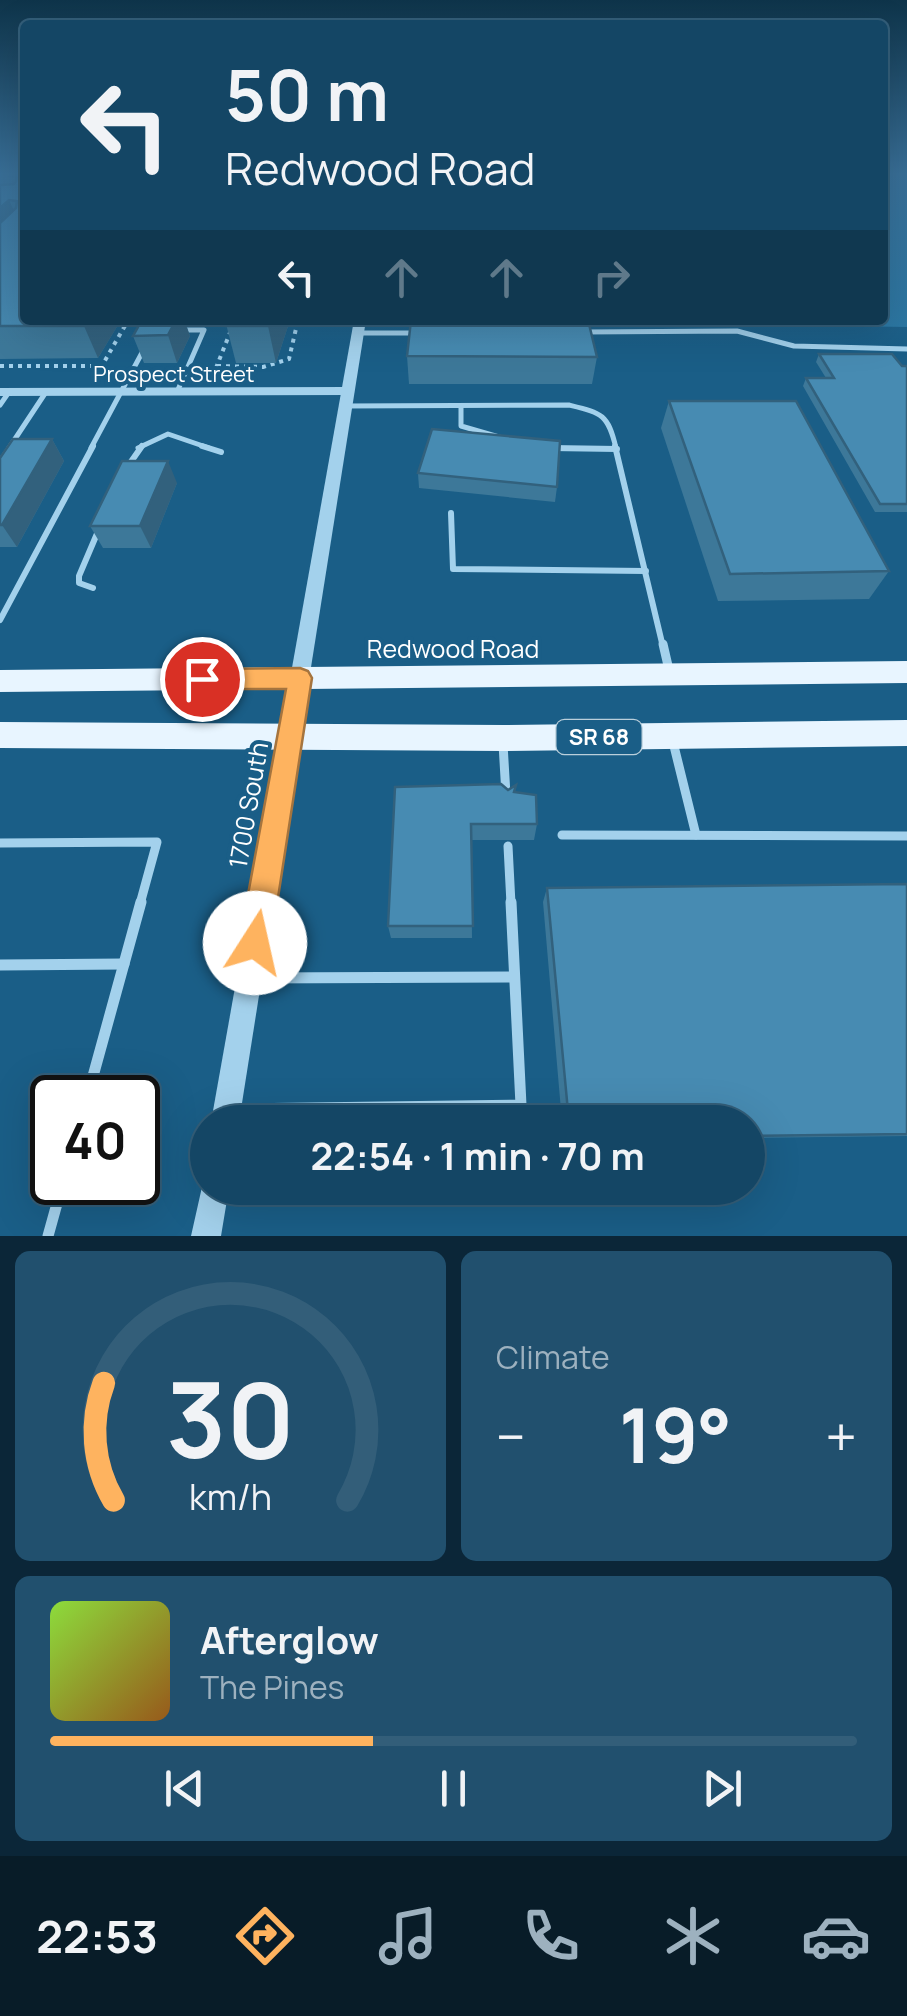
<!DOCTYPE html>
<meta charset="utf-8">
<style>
body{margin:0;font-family:Manrope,sans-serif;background:#21506e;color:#f1f3f6;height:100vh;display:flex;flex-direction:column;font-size:38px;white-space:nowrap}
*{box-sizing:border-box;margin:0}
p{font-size:32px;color:#9db1bf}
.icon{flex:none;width:55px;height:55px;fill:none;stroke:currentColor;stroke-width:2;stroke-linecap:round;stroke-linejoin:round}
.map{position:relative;height:1236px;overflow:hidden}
.sheet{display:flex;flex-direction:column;gap:15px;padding:15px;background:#0b2638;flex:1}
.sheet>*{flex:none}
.guide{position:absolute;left:20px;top:20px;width:868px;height:305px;border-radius:10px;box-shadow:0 10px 40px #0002,0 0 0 2px #335e79;background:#144665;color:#f1f3f6;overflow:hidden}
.speed{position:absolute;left:30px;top:1075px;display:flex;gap:20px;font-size:50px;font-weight:700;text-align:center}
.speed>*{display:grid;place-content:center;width:130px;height:130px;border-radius:50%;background:#144665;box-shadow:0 10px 40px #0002,0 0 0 2px #335e79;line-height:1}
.speed .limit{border:5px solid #111;border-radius:15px;background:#fff;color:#111}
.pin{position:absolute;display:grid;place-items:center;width:85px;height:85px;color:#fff;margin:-42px;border:5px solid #fff;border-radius:50%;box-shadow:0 2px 10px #0007}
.me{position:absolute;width:110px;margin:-55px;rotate:10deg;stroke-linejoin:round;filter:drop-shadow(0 0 8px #0008)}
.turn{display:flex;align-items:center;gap:35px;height:210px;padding:0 40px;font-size:45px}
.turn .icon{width:130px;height:130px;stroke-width:2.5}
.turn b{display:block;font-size:70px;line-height:85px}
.lanes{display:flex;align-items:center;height:95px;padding:0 40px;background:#0003;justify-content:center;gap:50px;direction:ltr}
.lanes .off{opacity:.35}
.big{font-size:75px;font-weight:700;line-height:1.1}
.sheet .widget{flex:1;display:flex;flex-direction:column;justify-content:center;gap:15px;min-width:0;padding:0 35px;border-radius:15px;background:#21506e}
.sheet .dial{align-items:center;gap:0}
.dial svg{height:260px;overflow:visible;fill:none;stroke:#335e79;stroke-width:7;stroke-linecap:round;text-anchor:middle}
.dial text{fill:#f1f3f6;stroke:none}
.song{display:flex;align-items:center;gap:30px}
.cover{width:120px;height:120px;border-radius:15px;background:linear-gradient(135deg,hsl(90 70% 55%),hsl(30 70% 35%))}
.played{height:10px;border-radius:5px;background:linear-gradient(90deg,#feb35f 40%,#335e79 40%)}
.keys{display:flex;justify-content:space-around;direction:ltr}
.heat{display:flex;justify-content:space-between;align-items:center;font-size:55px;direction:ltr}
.sheet .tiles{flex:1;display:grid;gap:15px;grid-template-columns:1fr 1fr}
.widget:last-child{grid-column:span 2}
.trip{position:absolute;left:190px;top:1105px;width:575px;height:100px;border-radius:50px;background:#144665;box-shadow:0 10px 40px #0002,0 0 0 2px #335e79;font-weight:700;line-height:100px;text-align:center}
.dock{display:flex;height:160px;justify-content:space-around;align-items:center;background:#081c28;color:#9db1bf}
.dock .icon{width:70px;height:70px}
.dock .current{color:#feb35f}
.dock b{font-size:45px;color:#f1f3f6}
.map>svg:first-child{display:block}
.green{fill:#2a78a4}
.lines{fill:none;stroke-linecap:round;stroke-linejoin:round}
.path{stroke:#a3d1ec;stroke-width:4;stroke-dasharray:4 5;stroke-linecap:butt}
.service-far3{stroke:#a3d1ec;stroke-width:5}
.service-far2{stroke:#a3d1ec;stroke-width:6}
.service-far1{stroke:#a3d1ec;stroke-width:9}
.service{stroke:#a3d1ec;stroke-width:11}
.minor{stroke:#a3d1ec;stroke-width:8}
.tertiary{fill:#a3d1ec;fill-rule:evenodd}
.primary{fill:#e8f5ff;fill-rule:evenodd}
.wall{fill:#3d7899}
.shaded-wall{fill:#32617d}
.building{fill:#478bb2;stroke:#32617d;stroke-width:2.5}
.route{fill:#feb35f;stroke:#a5743e;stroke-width:2.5}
.labels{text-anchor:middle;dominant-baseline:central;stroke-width:8;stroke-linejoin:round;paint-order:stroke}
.far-street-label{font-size:22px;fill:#fff;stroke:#1a5e87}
.shield{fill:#1a5e87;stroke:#bacfdb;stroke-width:2.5}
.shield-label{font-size:22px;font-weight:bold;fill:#fff}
.street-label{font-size:25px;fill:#fff;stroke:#1a5e87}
</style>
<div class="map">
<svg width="907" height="1236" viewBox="0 0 907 1236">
<rect width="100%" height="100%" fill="#1a5e87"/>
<polygon class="green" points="883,174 907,174 907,327 467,320 882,320"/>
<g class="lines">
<g class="path">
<polyline points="0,366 101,366"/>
<polyline points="217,366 263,367 289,359 298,320"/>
<polyline points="216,368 233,325 230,320"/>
<polyline points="96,376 126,324 133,320"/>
</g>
<g class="service-far3">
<polyline points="583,332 737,331 794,346 907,349"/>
<polyline points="358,333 419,333"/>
<polyline points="177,392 204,330 181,330"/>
<polyline points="0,405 9,392"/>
<path d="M346 406 569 405C602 413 608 414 616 448"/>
<polyline points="461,406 461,426 499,437"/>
<polyline points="9,448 46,392"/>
<polyline points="91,448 144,349"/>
<polyline points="138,448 168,434 209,448"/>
</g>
<g class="service-far2">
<polyline points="202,446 221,452"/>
<polyline points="615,446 663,647"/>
<polyline points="551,448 617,449"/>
<polyline points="0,462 11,446"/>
<polyline points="128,466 142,446"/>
<polyline points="451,513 453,569 646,571"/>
<polyline points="93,588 79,583 79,576 99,529"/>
<polyline points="0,620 93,446"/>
</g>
<g class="service-far1">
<polyline points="663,644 669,670"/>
<polyline points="673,742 696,835"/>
<polyline points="503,744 506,795"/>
<polyline points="562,835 907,836"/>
<polyline points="0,843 157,842 140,904"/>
<polyline points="508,846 511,904"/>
</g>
<g class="service">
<polyline points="0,965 124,964"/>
<polyline points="254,978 513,977"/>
<polyline points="87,1098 141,902"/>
<polyline points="231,1109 521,1105 511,902"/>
<polyline points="48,1236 63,1182"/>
</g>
<polyline class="minor" points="0,392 348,391"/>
<g class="tertiary">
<polygon points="354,320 366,320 239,1122 211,1122"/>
<polygon points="208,1176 208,1188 229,1188 221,1236 191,1236 204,1178"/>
</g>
<g class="primary">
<polygon points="907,661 907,683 0,692 0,670"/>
<polygon points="907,720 907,746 503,751 0,748 0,722 503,725"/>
</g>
</g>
<g class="wall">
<polygon points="0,174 25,174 121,320 98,358 0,359"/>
<polygon points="142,320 197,320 195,324 186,324 190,336 177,363 144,363 133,336"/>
<polygon points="225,320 290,320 276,363 236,363"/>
<polygon points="819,354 907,366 907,512 875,512 803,386 806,378 826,378 816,362"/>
<polygon points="407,356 597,357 592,384 409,384"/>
<polygon points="669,401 889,571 869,599 718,601 661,428"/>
<polygon points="52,439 64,461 17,547 0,547 0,458"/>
<polygon points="418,473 557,487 555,502 419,488"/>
<polygon points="177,483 151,548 103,548 90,526"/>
<polygon points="501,784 508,790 515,792 537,824 534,840 471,840 472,938 391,938 388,926"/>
<polygon points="907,884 907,1136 748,1138 748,1122 562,1122 543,902 547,888"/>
</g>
<g class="shaded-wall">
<polygon points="9,200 22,228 0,251 0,208"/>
<polygon points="88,320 121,320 98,358 84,326"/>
<polygon points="176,320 184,320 190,336 177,363 168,335"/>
<polygon points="270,320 290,320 276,363 268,326"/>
<polygon points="52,439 64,461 17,547 2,525"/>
<polygon points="168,461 177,483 151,548 140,526"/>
</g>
<g class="building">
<polygon points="0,174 25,174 25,320 88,320 84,326 0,326 0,223 16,208 17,201 9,200 0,208 0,185 14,184 18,177"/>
<polygon points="142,320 176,320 168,335 133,336"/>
<polygon points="227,320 270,320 268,326 226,326"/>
<polygon points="411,320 588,320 597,357 407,356"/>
<polygon points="819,354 892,354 902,366 907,366 907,504 880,504 806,378 834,378"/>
<polygon points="669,401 796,401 889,571 730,574"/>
<polygon points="432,429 560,441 557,487 418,473"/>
<polygon points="13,439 52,439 2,525 0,525 0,458"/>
<polygon points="122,461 168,461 140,526 90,526"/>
<polygon points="501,784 508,790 516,785 514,792 536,795 537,824 471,824 473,926 388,926 395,787"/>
<polygon points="907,884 907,1134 748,1136 748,1122 569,1122 547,888"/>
</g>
<linearGradient id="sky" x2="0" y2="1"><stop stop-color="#0e344a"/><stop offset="0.5" stop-color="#386e96"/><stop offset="1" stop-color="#386e96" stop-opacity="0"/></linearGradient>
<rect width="907" height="347" fill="url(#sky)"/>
<polygon class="route" points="300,668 308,671 312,678 271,943 266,954 255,959 244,954 239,943 286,689 202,689 193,686 189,679 193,672 202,669"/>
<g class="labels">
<g class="far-street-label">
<text x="174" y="374">Prospect Street</text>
</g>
<rect class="shield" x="556.5" y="720" width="85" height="34" rx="8"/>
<g class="shield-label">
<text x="599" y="737">SR 68</text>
</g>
<g class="street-label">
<text x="453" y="648">Redwood Road</text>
<text transform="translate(248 805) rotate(-80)">1700 South</text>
</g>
</g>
</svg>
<div class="speed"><div class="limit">40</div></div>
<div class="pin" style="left:202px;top:679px;background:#d93025"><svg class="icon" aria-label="arrive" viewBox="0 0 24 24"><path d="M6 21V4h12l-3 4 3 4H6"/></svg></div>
<svg class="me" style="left:255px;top:943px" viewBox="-20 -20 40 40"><circle r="19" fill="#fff"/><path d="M0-13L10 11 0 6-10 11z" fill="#feb35f"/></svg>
<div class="trip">22:54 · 1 min · 70 m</div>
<div class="guide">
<div class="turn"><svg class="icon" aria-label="left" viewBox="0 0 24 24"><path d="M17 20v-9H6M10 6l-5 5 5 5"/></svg><div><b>50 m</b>Redwood Road</div></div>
<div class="lanes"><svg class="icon" aria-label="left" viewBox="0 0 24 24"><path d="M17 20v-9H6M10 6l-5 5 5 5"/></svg><svg class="icon off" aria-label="ahead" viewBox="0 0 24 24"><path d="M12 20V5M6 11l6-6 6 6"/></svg><svg class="icon off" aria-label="ahead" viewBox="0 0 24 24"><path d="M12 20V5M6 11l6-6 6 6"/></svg><svg class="icon off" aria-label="right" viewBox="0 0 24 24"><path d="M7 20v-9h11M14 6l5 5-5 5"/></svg></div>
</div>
</div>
<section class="sheet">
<div class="tiles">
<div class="widget dial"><svg viewBox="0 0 100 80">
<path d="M14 69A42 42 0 1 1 86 69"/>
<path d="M14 69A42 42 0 0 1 11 33" stroke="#feb35f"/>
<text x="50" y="56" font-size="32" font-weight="700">30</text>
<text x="50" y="72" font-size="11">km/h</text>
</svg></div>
<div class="widget"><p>Climate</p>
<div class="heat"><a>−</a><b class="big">19°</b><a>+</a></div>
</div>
<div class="widget">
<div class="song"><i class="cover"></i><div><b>Afterglow</b><p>The Pines</p></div></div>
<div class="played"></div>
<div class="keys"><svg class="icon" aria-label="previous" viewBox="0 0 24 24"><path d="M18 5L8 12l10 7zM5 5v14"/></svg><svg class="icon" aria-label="pause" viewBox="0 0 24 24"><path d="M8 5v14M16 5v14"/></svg><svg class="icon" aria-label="next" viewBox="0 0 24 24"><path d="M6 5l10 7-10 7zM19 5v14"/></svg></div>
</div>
</div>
</section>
<nav class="dock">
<b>22:53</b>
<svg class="icon current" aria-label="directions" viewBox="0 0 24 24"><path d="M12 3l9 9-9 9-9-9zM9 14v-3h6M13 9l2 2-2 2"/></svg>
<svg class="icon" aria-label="music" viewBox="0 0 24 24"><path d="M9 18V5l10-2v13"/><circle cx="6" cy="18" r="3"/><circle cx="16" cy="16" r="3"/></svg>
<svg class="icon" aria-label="phone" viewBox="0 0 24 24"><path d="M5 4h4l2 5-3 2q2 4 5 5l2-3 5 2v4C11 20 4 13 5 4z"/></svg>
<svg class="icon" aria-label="climate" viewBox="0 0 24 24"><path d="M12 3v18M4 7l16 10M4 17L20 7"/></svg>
<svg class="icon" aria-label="car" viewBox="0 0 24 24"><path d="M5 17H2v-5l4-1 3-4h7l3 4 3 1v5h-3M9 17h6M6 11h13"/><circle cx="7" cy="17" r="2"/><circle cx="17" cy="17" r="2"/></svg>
</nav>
